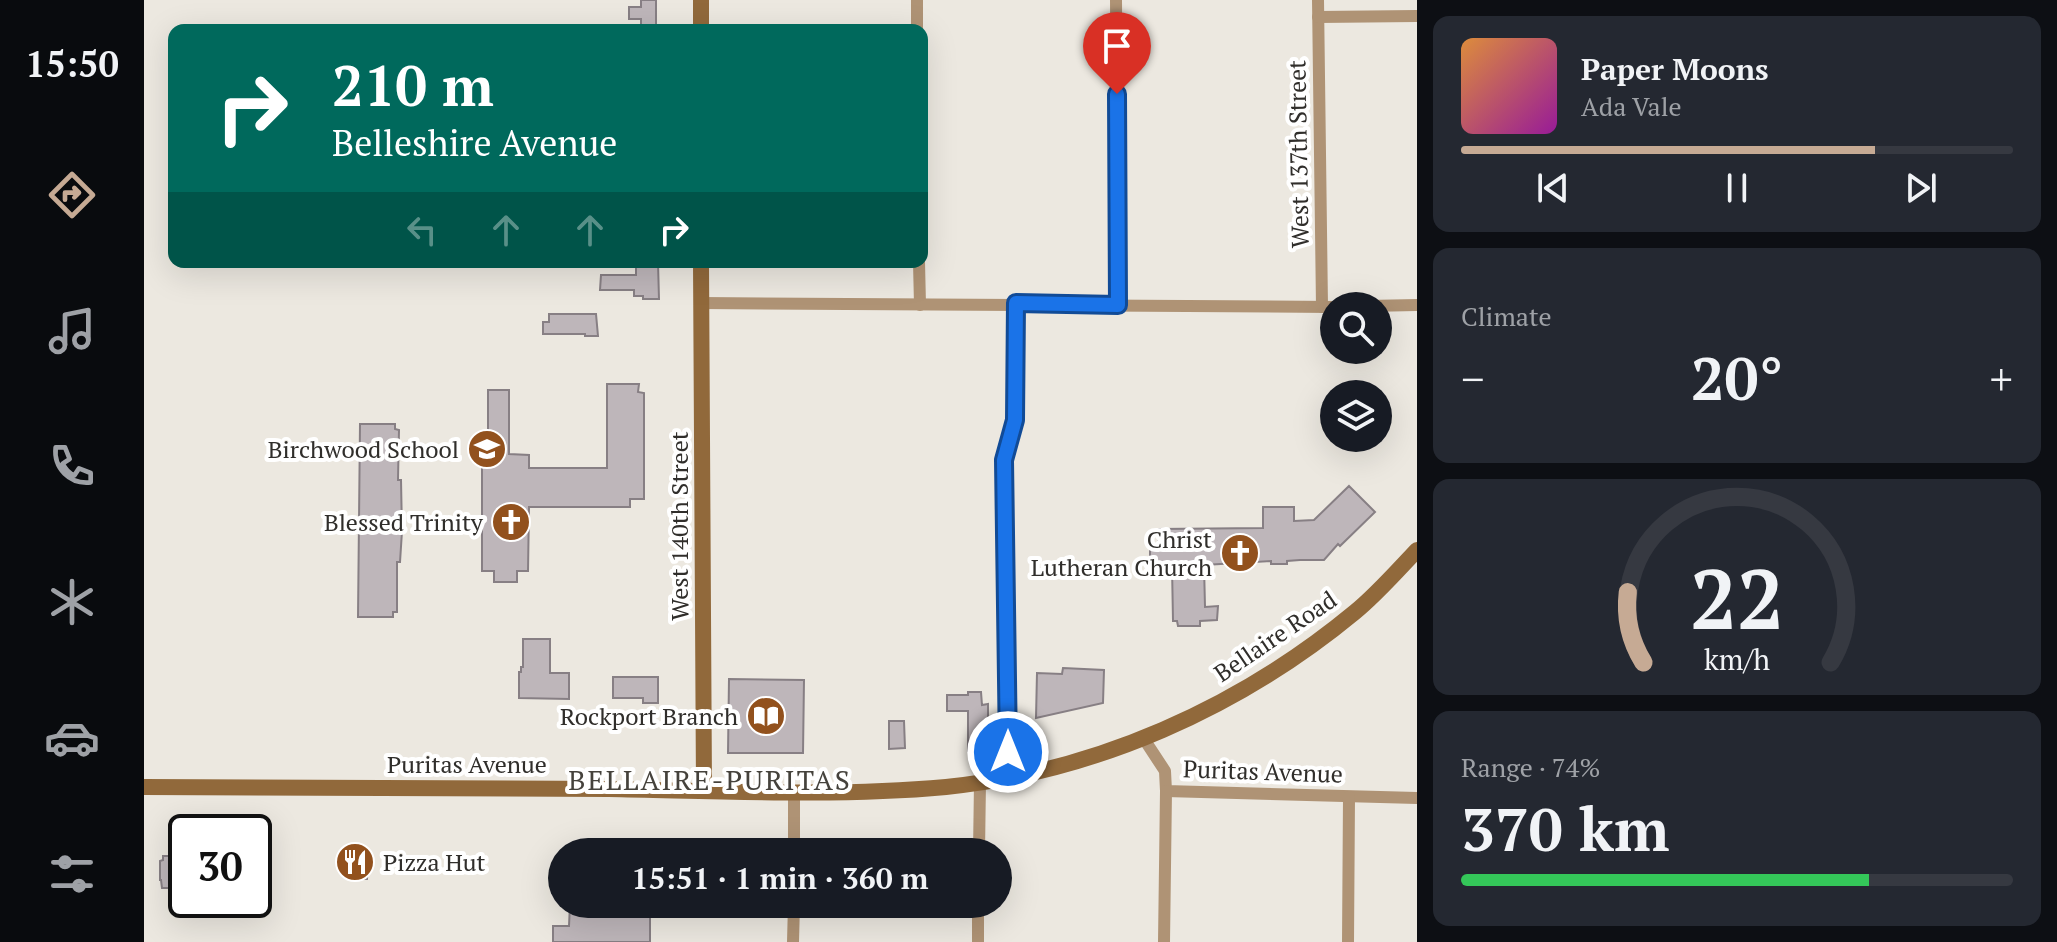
<!DOCTYPE html>
<meta charset="utf-8">
<style>
body{margin:0;font-family:"PT Serif",serif;background:#242831;color:#f1f3f6;height:100vh;display:flex;flex-direction:column;font-size:30px;white-space:nowrap}
*{box-sizing:border-box;margin:0}
p{font-size:26px;color:#9ea1a6}
.icon{flex:none;width:44px;height:44px;fill:none;stroke:currentColor;stroke-width:2;stroke-linecap:round;stroke-linejoin:round}
.map{position:relative;flex:1;overflow:hidden}
.side{display:flex;flex-direction:column;gap:16px;padding:16px;background:#0d0f14;width:640px}
.side>*{flex:none}
.hud{position:absolute;left:24px;top:24px;width:760px;height:244px;border-radius:16px;box-shadow:0 8px 32px #0002;background:#00695c;color:#fff;overflow:hidden}
.tools{position:absolute;left:1176px;top:292px;display:grid;gap:16px}
.tools a{display:grid;place-items:center;width:72px;height:72px;border-radius:50%;background:#171b24;box-shadow:0 8px 32px #0002;font-size:40px}
.speed{position:absolute;left:24px;top:814px;display:flex;gap:16px;font-size:40px;font-weight:700;text-align:center}
.speed>*{display:grid;place-content:center;width:104px;height:104px;border-radius:50%;background:#171b24;box-shadow:0 8px 32px #0002;line-height:1}
.speed .limit{border:4px solid #111;border-radius:12px;background:#fff;color:#111}
.pin{position:absolute;display:grid;place-items:center;width:68px;height:68px;color:#fff;margin:-82px -34px;border-radius:50% 50% 50% 0;rotate:-45deg;box-shadow:0 0 8px #0007}
.pin .icon{rotate:45deg}
.me{position:absolute;width:88px;margin:-44px;rotate:0deg;stroke-linejoin:round;filter:drop-shadow(0 0 6px #0008)}
.turn{display:flex;align-items:center;gap:28px;height:168px;padding:0 32px;font-size:36px}
.turn .icon{width:104px;height:104px;stroke-width:2.5}
.turn b{display:block;font-size:56px;line-height:68px}
.lanes{display:flex;align-items:center;height:76px;padding:0 32px;background:#0003;justify-content:center;gap:40px;direction:ltr}
.lanes .off{opacity:.35}
.big{font-size:60px;font-weight:700;line-height:1.1}
.side .card{flex:1;display:flex;flex-direction:column;justify-content:center;gap:12px;min-width:0;padding:0 28px;border-radius:16px;background:#242831}
.side .dial{align-items:center;gap:0}
.dial svg{height:208px;overflow:visible;fill:none;stroke:#363941;stroke-width:7;stroke-linecap:round;text-anchor:middle}
.dial text{fill:#f1f3f6;stroke:none}
.song{display:flex;align-items:center;gap:24px}
.cover{width:96px;height:96px;border-radius:12px;background:linear-gradient(135deg,hsl(30 70% 55%),hsl(300 70% 35%))}
.played{height:8px;border-radius:4px;background:linear-gradient(90deg,#c6aa94 75%,#363941 75%)}
.keys{display:flex;justify-content:space-around;direction:ltr}
.heat{display:flex;justify-content:space-between;align-items:center;font-size:44px;direction:ltr}
.charge{height:12px;border-radius:6px;background:linear-gradient(90deg,#34c759 74%,#363941 0)}
.trip{position:absolute;left:404px;top:838px;width:464px;height:80px;border-radius:40px;background:#171b24;box-shadow:0 8px 32px #0002;font-weight:700;line-height:80px;text-align:center}
main{display:flex;flex:1;min-height:0}
.tab-bar{display:flex;flex-direction:column;width:144px;justify-content:space-around;align-items:center;background:#090b0e;color:#9ea1a6}
.tab-bar .icon{width:56px;height:56px}
.tab-bar .active{color:#c6aa94}
.tab-bar b{font-size:36px;color:#f1f3f6}
.map>svg:first-child{display:block}
.building{fill:#beb6ba;stroke:#877f84;stroke-width:2}
.lines{fill:none;stroke-linecap:round;stroke-linejoin:round}
.street{stroke:#af9375;stroke-width:12}
.secondary{stroke:#91693b;stroke-width:16}
.route-casing{stroke:#114b97;stroke-width:20}
.route{stroke:#1a73e8;stroke-width:14}
.labels{text-anchor:middle;dominant-baseline:central;stroke-width:8;stroke-linejoin:round;paint-order:stroke}
.street-label{font-size:24px;fill:#302e2b;stroke:#fff}
.poi-label{font-size:24px;fill:#302e2b;stroke:#fff;text-anchor:end}
.quarter-label{font-size:28px;letter-spacing:2px;fill:#45423c;stroke:#fff}
</style>
<main>
<nav class="tab-bar">
<b>15:50</b>
<svg class="icon active" aria-label="directions" viewBox="0 0 24 24"><path d="M12 3l9 9-9 9-9-9zM9 14v-3h6M13 9l2 2-2 2"/></svg>
<svg class="icon" aria-label="music" viewBox="0 0 24 24"><path d="M9 18V5l10-2v13"/><circle cx="6" cy="18" r="3"/><circle cx="16" cy="16" r="3"/></svg>
<svg class="icon" aria-label="phone" viewBox="0 0 24 24"><path d="M5 4h4l2 5-3 2q2 4 5 5l2-3 5 2v4C11 20 4 13 5 4z"/></svg>
<svg class="icon" aria-label="climate" viewBox="0 0 24 24"><path d="M12 3v18M4 7l16 10M4 17L20 7"/></svg>
<svg class="icon" aria-label="car" viewBox="0 0 24 24"><path d="M5 17H2v-5l4-1 3-4h7l3 4 3 1v5h-3M9 17h6M6 11h13"/><circle cx="7" cy="17" r="2"/><circle cx="17" cy="17" r="2"/></svg>
<svg class="icon" aria-label="filters" viewBox="0 0 24 24"><path d="M4 7h16M4 17h16"/><circle cx="9" cy="7" r="2"/><circle cx="15" cy="17" r="2"/></svg>
</nav>
<div class="map">
<svg width="1273" height="942" viewBox="0 0 1273 942">
<rect width="100%" height="100%" fill="#ece8e0"/>
<g class="building">
<polygon points="497,0 512,0 512,30 497,30 497,19 485,19 485,7 497,7"/>
<polygon points="492,262 514,262 515,299 499,299 499,296 490,296 490,290 456,290 457,275 492,275"/>
<polygon points="405,314 452,314 454,336 441,336 441,334 399,334 399,322 405,322"/>
<polygon points="463,384 495,384 494,392 500,393 500,499 486,499 486,507 385,507 384,571 373,571 373,582 350,582 350,571 338,571 338,455 344,455 344,390 365,390 365,454 385,455 385,468 463,468"/>
<polygon points="216,424 251,424 251,429 255,430 254,480 257,480 258,531 256,562 253,562 253,612 249,612 249,617 214,617"/>
<polygon points="1205,486 1231,512 1196,546 1194,544 1180,560 1156,560 1143,561 1143,564 1127,564 1127,561 1060,565 1061,607 1074,606 1073,620 1056,621 1056,626 1034,626 1033,621 1029,621 1028,566 1006,566 1006,548 1014,548 1015,529 1119,528 1119,507 1150,507 1150,521 1170,520"/>
<polygon points="379,639 406,639 406,673 425,673 425,699 375,698 375,672 377,672 377,667 379,667"/>
<polygon points="919,668 960,670 959,703 892,718 893,673 918,674"/>
<polygon points="469,677 514,677 514,703 499,703 499,698 469,698"/>
<polygon points="585,679 660,680 659,753 584,753"/>
<polygon points="824,692 837,692 838,705 844,704 844,751 824,751 824,711 803,711 803,695 824,695"/>
<polygon points="745,721 760,721 761,748 745,749"/>
<rect x="576" y="840" width="31" height="12"/>
<polygon points="211,848 225,851 223,879 203,879 203,875 198,874 198,851"/>
<polygon points="19,856 42,856 42,888 18,888 17,880 16,880 16,861 19,860"/>
<polygon points="426,904 515,904 515,916 506,916 506,942 409,942 409,926 425,926"/>
</g>
<g class="lines">
<g class="street">
<polyline points="972,0 974,305"/>
<polyline points="1174,0 1178,307"/>
<polyline points="1174,17 1273,16"/>
<polyline points="773,30 773,0"/>
<polyline points="775,262 776,305"/>
<polyline points="557,303 1190,307"/>
<polyline points="1223,306 1273,305"/>
<polyline points="1000,739 1021,771 1022,791 1273,798"/>
<polyline points="864,778 860,460 871,420 872,303"/>
<polyline points="650,852 650,791"/>
<polyline points="835,852 836,782"/>
<polyline points="649,942 650,904"/>
<polyline points="834,942 834,904"/>
<polyline points="1020,942 1022,791"/>
<polyline points="1204,942 1205,797"/>
</g>
<g class="secondary">
<polyline points="557,0 557,30"/>
<polyline points="557,262 560,790"/>
<path d="M0 787C155 787 310 787 465 789 575 791 692 797 802 787 951 772 1095 708 1211 612 1233 594 1253 571 1273 550"/>
</g>
</g>
<g class="lines">
<g class="route-casing">
<polyline id="route" points="864,752 860,460 871,420 872,303 974,305 973,94"/>
</g>
<use href="#route" class="route"/>
</g>
<defs>
<g id="school-disc" transform="scale(2)"><circle r="9.5" fill="#92511d" stroke="#fff"/><path d="M0-5L7-2L0 1L-7-2ZM-4 1L0 2.5L4 1V4Q0 6-4 4Z" fill="#fff"/></g>
<g id="church-disc" transform="scale(2)"><circle r="9.5" fill="#92511d" stroke="#fff"/><path d="M-1.2-6h2.4v3.5h3.3v2.4h-3.3V6h-2.4V-.1h-3.3v-2.4h3.3Z" fill="#fff"/></g>
<g id="library-disc" transform="scale(2)"><circle r="9.5" fill="#92511d" stroke="#fff"/><path d="M-6-4Q-3-5.5-.7-3.5V5Q-3 3-6 4ZM6-4Q3-5.5 .7-3.5V5Q3 3 6 4Z" fill="#fff"/></g>
<g id="restaurant-disc" transform="scale(2)"><circle r="9.5" fill="#92511d" stroke="#fff"/><path d="M-5-6h1v4h1v-4h1v4h1v-4h1v5L-1.5 .5V6h-2V.5L-5-1ZM5-6V6H3V1.5H1.5Q1.5-4 5-6Z" fill="#fff"/></g>
</defs>
<g fill-rule="evenodd">
<use href="#school-disc" x="343" y="449"/>
<use href="#church-disc" x="367" y="522"/>
<use href="#church-disc" x="1096" y="553"/>
<use href="#library-disc" x="622" y="716"/>
<use href="#restaurant-disc" x="211" y="862"/>
</g>
<g class="labels">
<g class="street-label">
<text transform="translate(1154 154) rotate(-91)">West 137th Street</text>
<text transform="translate(535 526) rotate(-90)">West 140th Street</text>
<text transform="translate(1131 636) rotate(-34)">Bellaire Road</text>
<text x="323" y="764">Puritas Avenue</text>
<text transform="translate(1119 771) rotate(2)">Puritas Avenue</text>
</g>
<g class="poi-label">
<text x="315" y="449">Birchwood School</text>
<text x="339" y="522">Blessed Trinity</text>
<text x="1068" y="539">Christ<tspan x="1068" dy="28">Lutheran Church</tspan></text>
<text x="594" y="716">Rockport Branch</text>
<text x="239" y="862" text-anchor="start">Pizza Hut</text>
</g>
<g class="quarter-label">
<text x="566" y="779">BELLAIRE-PURITAS</text>
</g>
</g>
</svg>
<div class="tools">
<a><svg class="icon" aria-label="search" viewBox="0 0 24 24"><circle cx="10" cy="10" r="6"/><path d="M15 15l6 6"/></svg></a>
<a><svg class="icon" aria-label="layers" viewBox="0 0 24 24"><path d="M12 4l9 5-9 5-9-5zM3 14l9 5 9-5"/></svg></a>
</div>
<div class="speed"><div class="limit">30</div></div>
<div class="pin" style="left:973px;top:94px;background:#d93025"><svg class="icon" aria-label="arrive" viewBox="0 0 24 24"><path d="M6 21V4h12l-3 4 3 4H6"/></svg></div>
<svg class="me" style="left:864px;top:752px" viewBox="-20 -20 40 40"><circle r="17" fill="#1a73e8" stroke="#fff" stroke-width="3"/><path d="M0-11L8 9 0 5-8 9z" fill="#fff"/></svg>
<div class="trip">15:51 · 1 min · 360 m</div>
<div class="hud">
<div class="turn"><svg class="icon" aria-label="right" viewBox="0 0 24 24"><path d="M7 20v-9h11M14 6l5 5-5 5"/></svg><div><b>210 m</b>Belleshire Avenue</div></div>
<div class="lanes"><svg class="icon off" aria-label="left" viewBox="0 0 24 24"><path d="M17 20v-9H6M10 6l-5 5 5 5"/></svg><svg class="icon off" aria-label="ahead" viewBox="0 0 24 24"><path d="M12 20V5M6 11l6-6 6 6"/></svg><svg class="icon off" aria-label="ahead" viewBox="0 0 24 24"><path d="M12 20V5M6 11l6-6 6 6"/></svg><svg class="icon" aria-label="right" viewBox="0 0 24 24"><path d="M7 20v-9h11M14 6l5 5-5 5"/></svg></div>
</div>
</div>
<section class="side">
<div class="card">
<div class="song"><i class="cover"></i><div><b>Paper Moons</b><p>Ada Vale</p></div></div>
<div class="played"></div>
<div class="keys"><svg class="icon" aria-label="previous" viewBox="0 0 24 24"><path d="M18 5L8 12l10 7zM5 5v14"/></svg><svg class="icon" aria-label="pause" viewBox="0 0 24 24"><path d="M8 5v14M16 5v14"/></svg><svg class="icon" aria-label="next" viewBox="0 0 24 24"><path d="M6 5l10 7-10 7zM19 5v14"/></svg></div>
</div>
<div class="card"><p>Climate</p>
<div class="heat"><a>−</a><b class="big">20°</b><a>+</a></div>
</div>
<div class="card dial"><svg viewBox="0 0 100 80">
<path d="M14 69A42 42 0 1 1 86 69"/>
<path d="M14 69A42 42 0 0 1 8 42" stroke="#c6aa94"/>
<text x="50" y="56" font-size="32" font-weight="700">22</text>
<text x="50" y="72" font-size="11">km/h</text>
</svg></div>
<div class="card"><p>Range · 74%</p><b class="big">370 km</b><div class="charge"></div></div>
</section>
</main>
